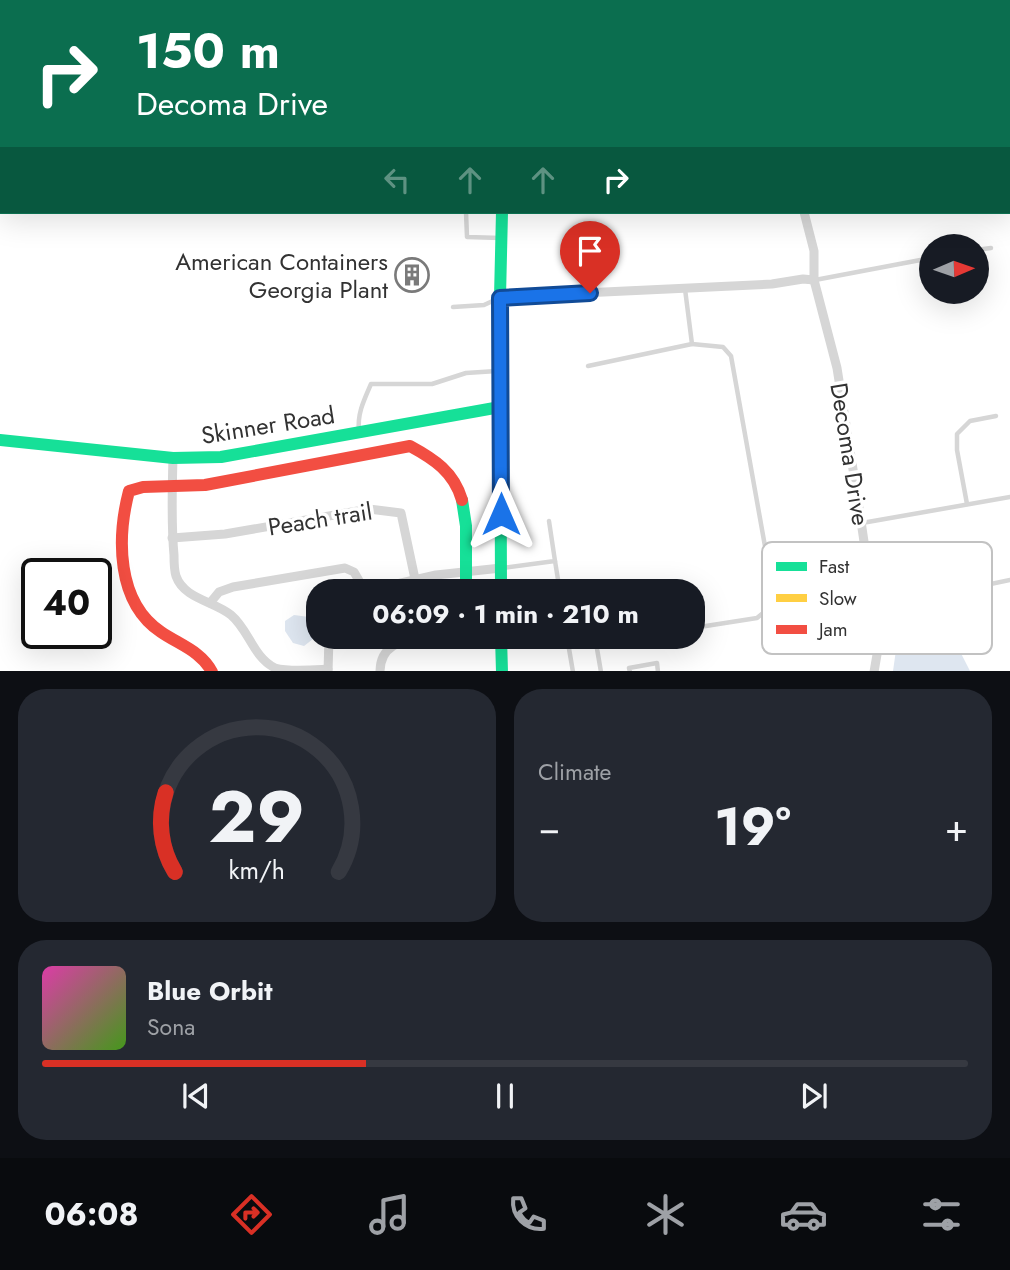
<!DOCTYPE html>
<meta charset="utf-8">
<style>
body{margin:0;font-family:Jost,sans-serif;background:#242831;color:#f1f3f6;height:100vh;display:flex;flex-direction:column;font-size:26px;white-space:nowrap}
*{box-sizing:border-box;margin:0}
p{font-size:23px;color:#9ea1a6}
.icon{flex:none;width:38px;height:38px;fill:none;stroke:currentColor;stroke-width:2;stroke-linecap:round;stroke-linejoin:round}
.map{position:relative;height:671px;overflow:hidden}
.side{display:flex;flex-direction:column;gap:18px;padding:18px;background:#0d0f14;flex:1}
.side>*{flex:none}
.guide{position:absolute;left:0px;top:0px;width:1012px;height:214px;box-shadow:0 7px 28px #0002;background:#0b6e4f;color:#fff;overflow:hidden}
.needle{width:46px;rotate:88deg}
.buttons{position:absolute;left:919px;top:234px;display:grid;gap:14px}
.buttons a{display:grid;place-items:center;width:70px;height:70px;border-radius:50%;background:#171b24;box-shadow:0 7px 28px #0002;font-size:35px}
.speed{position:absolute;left:21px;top:558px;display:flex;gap:14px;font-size:35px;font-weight:700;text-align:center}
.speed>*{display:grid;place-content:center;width:91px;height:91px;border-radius:50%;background:#171b24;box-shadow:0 7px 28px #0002;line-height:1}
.speed .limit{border:4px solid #111;border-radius:10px;background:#fff;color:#111}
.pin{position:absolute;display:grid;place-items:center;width:60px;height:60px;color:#fff;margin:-72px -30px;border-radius:50% 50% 50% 0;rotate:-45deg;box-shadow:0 0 7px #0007}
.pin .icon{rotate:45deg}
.me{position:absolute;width:77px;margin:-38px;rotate:0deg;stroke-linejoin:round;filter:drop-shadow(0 0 5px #0008)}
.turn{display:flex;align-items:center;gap:24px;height:147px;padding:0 21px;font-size:32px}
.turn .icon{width:91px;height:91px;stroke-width:2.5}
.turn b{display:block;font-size:49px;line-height:60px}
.lanes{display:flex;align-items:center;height:66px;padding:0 21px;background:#0003;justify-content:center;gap:35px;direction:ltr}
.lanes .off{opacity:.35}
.big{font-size:52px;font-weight:700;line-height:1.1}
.side .card{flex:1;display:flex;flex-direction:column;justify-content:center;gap:10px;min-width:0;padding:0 24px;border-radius:28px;background:#242831}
.side .dial{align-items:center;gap:0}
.dial svg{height:182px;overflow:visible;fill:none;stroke:#363941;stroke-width:7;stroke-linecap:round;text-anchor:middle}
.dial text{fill:#f1f3f6;stroke:none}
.song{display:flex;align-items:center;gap:21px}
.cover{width:84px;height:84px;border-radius:10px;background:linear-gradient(135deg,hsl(320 70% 55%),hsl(100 70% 35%))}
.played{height:7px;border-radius:4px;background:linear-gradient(90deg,#d93025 35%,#363941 35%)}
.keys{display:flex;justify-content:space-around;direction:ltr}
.heat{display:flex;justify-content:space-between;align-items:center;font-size:38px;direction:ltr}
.side .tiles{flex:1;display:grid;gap:18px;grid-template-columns:1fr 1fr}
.card:last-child{grid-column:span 2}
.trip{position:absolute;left:306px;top:579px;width:399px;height:70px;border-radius:28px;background:#171b24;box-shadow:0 7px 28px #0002;font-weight:700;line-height:70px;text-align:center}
.dock{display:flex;height:112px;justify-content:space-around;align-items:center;background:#090b0e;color:#9ea1a6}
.dock .icon{width:49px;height:49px}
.dock .active{color:#d93025}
.dock b{font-size:32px;color:#f1f3f6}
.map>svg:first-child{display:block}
.water{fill:#dee6f0}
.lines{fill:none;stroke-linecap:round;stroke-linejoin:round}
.lane{stroke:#d6d6d6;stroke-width:4.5}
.street{stroke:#d6d6d6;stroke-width:9}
.fast{stroke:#16e098;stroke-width:12}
.slow{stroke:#ffcf43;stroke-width:12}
.jam{stroke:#f24e42;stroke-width:12}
.route-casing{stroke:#114b97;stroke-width:18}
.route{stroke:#1a73e8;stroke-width:12}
.labels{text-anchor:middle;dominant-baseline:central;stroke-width:7;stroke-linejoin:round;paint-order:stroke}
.poi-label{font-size:24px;fill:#323232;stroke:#fff;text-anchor:end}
.street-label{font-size:24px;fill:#323232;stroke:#fff}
.key{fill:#fff;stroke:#c2c2c2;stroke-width:2}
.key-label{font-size:19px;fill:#323232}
</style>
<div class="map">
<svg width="1010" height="672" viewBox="0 0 1010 672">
<rect width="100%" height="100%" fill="#fff"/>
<g class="water">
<polygon points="294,615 309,617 314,623 313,639 304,646 293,643 285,631 285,621"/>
<polygon points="945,622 970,671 893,671 898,636 917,627 928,628"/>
</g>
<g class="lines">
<g class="lane">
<polyline points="466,212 467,237 501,238"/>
<polyline points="976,250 991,248"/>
<polyline points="815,280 931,258"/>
<polyline points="685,289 692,344 723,347 731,356 773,591 770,607 757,618 693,628"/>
<polyline points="453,307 484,305 499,298"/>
<polyline points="588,366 692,344"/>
<path d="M359 431C357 414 364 400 371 384H432L466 373 497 371"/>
<polyline points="967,504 957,450 957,434 970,421 996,416"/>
<polyline points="862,523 1010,497"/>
<polyline points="555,561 560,592"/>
<polyline points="502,568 555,561 549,521"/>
<polyline points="875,613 905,602 1010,580"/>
<polyline points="567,637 573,672"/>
<polyline points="595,637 601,672"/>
<polyline points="630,672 629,668 657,663 658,672"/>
</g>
<g class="street">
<polyline points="664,2 666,0"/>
<polyline points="816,2 817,0"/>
<polyline points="814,280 837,368 858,501 879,643 874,672"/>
<polyline points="500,297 772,284 803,279 814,280 814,251 804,212"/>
<path d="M173 458C172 490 171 523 174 555 174 561 174 570 176 576 184 599 214 601 231 615 249 630 253 657 275 668 290 672 311 670 328 669"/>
<polyline points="172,538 225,534 369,509 401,513 415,579"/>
<polyline points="362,592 436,575 501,568"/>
<polyline points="210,603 219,592 233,587 345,568 354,572 365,591"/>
<polyline points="328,672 329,637"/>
<path d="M380 672C380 645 401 641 422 637"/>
</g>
<g class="fast">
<polyline points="0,440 173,458 221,457 500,407"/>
<polyline points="462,500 466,526 466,592"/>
<polyline points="501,592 500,297 502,212"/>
<polyline points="501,637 502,672"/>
</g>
<polyline class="slow" points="503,0 503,2"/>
<path class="jam" d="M212 672C201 651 180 645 161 632 116 602 117 537 129 491L143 487 205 485 410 446C434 459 454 472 462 500"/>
</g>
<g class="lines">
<g class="route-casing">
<polyline id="route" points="501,514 500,298 590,293"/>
</g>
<use href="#route" class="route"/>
</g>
<defs>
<g id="building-ring" transform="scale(1.75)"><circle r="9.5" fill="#fff" stroke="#7a7a7a" stroke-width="1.5"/><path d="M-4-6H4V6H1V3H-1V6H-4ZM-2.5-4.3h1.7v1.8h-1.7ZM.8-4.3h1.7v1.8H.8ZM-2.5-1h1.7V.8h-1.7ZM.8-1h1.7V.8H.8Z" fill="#7a7a7a"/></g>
</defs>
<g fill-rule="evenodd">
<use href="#building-ring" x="412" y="275"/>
</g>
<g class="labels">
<g class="poi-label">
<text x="388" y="261">American Containers<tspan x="388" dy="28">Georgia Plant</tspan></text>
</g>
<g class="street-label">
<text transform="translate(268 425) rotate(-9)">Skinner Road</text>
<text transform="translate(850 454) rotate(81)">Decoma Drive</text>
<text transform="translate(320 519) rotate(-9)">Peach trail</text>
</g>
</g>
<rect x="762" y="542" width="230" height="112" rx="10" class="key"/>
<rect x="776" y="562" width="31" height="9" fill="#16e098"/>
<rect x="776" y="594" width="31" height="8" fill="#ffcf43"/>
<rect x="776" y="625" width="31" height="9" fill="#f24e42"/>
<g class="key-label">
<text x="819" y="573">Fast</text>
<text x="819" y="605">Slow</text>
<text x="819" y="636">Jam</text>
</g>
</svg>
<div class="buttons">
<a><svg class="needle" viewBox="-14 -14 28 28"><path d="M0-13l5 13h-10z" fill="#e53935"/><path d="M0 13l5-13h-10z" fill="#9ea1a6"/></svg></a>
</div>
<div class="speed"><div class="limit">40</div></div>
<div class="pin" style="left:590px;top:293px;background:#d93025"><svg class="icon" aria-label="arrive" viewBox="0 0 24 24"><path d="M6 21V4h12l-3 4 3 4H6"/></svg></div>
<svg class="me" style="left:501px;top:514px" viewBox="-20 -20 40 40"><path d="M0-17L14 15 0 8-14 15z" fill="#1a73e8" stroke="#fff" stroke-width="4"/></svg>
<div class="trip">06:09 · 1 min · 210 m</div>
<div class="guide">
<div class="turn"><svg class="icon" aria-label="right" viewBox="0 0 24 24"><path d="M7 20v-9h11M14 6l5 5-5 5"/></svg><div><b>150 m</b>Decoma Drive</div></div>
<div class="lanes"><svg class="icon off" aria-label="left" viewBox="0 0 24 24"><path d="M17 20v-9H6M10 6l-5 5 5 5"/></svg><svg class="icon off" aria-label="ahead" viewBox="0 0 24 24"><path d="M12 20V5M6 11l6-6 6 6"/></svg><svg class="icon off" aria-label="ahead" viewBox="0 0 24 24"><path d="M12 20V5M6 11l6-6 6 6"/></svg><svg class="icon" aria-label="right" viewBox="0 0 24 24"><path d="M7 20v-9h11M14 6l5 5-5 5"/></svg></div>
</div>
</div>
<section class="side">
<div class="tiles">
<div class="card dial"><svg viewBox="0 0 100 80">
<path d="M14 69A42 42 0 1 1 86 69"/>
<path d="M14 69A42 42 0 0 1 10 34" stroke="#d93025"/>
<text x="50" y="56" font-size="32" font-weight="700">29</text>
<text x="50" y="72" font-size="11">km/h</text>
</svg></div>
<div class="card"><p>Climate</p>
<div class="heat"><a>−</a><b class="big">19°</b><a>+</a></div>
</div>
<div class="card">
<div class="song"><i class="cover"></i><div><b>Blue Orbit</b><p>Sona</p></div></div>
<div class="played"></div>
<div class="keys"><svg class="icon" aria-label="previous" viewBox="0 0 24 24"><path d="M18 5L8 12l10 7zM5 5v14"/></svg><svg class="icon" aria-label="pause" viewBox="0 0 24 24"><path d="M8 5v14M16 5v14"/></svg><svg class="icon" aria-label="next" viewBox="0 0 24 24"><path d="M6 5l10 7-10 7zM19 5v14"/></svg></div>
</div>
</div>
</section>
<nav class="dock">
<b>06:08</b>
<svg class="icon active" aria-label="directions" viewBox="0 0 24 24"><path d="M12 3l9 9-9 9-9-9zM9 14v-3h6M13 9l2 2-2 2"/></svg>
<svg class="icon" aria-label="music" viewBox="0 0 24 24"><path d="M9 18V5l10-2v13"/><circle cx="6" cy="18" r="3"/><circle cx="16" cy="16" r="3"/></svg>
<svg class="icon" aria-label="phone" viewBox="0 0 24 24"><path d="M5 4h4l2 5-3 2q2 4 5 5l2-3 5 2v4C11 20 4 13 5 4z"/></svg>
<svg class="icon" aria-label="climate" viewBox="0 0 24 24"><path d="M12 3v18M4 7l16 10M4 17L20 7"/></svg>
<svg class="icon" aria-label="car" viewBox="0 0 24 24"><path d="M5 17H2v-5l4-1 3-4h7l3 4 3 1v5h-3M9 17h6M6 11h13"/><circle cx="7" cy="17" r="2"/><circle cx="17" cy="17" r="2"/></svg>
<svg class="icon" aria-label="filters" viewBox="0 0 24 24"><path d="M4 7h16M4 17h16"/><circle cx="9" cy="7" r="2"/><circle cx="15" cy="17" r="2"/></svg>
</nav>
